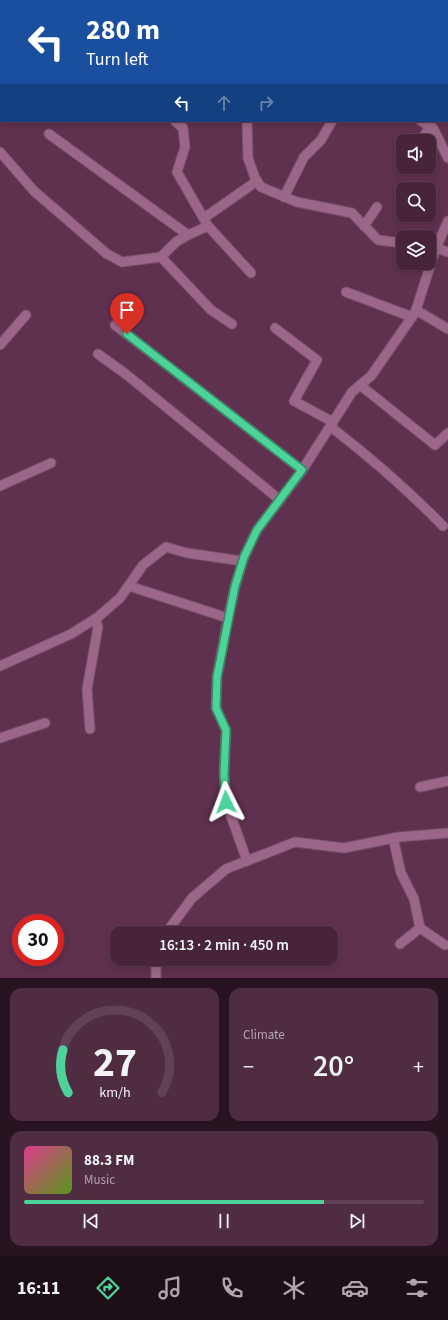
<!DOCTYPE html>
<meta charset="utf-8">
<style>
body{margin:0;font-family:"Source Sans 3",sans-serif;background:#4f2c42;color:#f1f3f6;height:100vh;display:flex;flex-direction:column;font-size:15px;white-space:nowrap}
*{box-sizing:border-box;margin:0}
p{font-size:13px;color:#b1a4af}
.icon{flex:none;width:22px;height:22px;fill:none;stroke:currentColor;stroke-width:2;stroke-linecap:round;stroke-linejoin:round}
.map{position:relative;height:978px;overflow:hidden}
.drawer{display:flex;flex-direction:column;gap:10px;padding:10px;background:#281420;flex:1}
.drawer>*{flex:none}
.guide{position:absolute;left:0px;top:0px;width:448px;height:122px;box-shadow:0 2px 6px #0003,0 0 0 1px #604155;background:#1a4fa0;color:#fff;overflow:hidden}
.controls{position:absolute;left:396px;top:134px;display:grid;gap:8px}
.controls a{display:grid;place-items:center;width:40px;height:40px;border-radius:8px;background:#48243b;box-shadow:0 2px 6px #0003,0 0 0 1px #604155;font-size:20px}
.speed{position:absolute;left:12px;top:914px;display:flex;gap:8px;font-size:20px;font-weight:700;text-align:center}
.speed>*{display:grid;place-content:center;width:52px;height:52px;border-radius:50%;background:#48243b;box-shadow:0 2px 6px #0003,0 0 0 1px #604155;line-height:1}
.speed .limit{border:6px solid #d22;background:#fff;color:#111}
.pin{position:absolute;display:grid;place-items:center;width:34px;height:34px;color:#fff;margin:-41px -17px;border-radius:50% 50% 50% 0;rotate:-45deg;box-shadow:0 0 4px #0007}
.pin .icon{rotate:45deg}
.me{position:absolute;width:44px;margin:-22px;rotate:357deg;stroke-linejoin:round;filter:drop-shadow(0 0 3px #0008)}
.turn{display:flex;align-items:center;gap:14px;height:84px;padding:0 20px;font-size:18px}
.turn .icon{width:52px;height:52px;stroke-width:2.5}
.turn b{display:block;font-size:28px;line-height:34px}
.lanes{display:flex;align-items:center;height:38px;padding:0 20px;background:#0003;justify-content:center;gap:20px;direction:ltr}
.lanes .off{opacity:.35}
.big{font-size:30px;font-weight:600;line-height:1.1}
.drawer .tile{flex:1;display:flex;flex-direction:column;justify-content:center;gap:6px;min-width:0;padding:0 14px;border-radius:12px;background:#4f2c42}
.drawer .dial{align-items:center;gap:0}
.dial svg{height:104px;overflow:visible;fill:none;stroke:#604155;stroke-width:7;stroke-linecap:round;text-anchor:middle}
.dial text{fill:#f1f3f6;stroke:none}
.song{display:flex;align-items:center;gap:12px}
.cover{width:48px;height:48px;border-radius:6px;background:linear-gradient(135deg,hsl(330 70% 55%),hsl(90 70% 35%))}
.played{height:4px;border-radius:2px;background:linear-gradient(90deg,#4dd39a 75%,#604155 75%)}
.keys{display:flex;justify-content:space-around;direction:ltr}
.heat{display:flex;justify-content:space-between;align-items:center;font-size:22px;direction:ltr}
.drawer .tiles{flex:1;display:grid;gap:10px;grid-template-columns:1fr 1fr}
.tile:last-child{grid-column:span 2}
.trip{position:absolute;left:110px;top:926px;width:228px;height:40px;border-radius:12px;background:#48243b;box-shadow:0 2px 6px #0003,0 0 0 1px #604155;font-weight:600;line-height:40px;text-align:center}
.dock{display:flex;height:64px;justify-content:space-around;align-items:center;background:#1d0e18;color:#b1a4af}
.dock .icon{width:28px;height:28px}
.dock .active{color:#4dd39a}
.dock b{font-size:18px;color:#f1f3f6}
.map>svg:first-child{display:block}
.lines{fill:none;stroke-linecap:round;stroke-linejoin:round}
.minor-casing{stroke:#78506b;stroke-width:11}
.minor{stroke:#9b6687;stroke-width:9}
.route-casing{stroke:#328964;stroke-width:10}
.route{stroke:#4dd39a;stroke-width:7}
</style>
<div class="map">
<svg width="448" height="978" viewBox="0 0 448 978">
<rect width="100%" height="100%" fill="#60304f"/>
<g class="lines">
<g class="minor-casing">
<g id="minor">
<polyline points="191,0 192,1"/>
<polyline points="329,1 330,0"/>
<polyline points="432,1 434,0"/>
<polyline points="175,121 183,128 185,147 177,172 208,226 251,273"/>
<polyline points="247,121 248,158 255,178 261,187 297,202 352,213 378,240 403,243"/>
<polyline points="421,121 433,128 448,158"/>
<polyline points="49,134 188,235 208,226"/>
<polyline points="421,141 430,127"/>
<polyline points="0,152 34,191 107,254 122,262 161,257"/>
<polyline points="284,197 304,157 321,140 332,121"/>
<polyline points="204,218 257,181"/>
<polyline points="448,221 436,248 448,252"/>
<polyline points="364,226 377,207"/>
<polyline points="188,235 176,242 161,257 211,310 232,324"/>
<polyline points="346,292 412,317"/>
<polyline points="416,310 448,329"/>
<polyline points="115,325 302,470"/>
<polyline points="275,328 317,360 294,401 333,422"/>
<polyline points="0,345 26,315"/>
<polyline points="98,354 127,375 280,500"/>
<polyline points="360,385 435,445 448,433"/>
<path d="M331 427C371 458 408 490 443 526"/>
<polyline points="0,486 51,463"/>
<polyline points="129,586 228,618"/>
<polyline points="0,666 71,634 98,617 120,598 143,565 166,547 187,553 242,561"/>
<polyline points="90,729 87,689 98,627 95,619"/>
<polyline points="0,738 45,723"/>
<polyline points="420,787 448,781"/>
<polyline points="393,838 401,873 414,899 420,928"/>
<polyline points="247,861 226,802 224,774 226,730 216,708 217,677 226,629 235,586 244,557 257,530 301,472 352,392 371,376 412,317 416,310 436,248 429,246"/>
<polyline points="166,933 192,898 226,869 295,842 344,848 399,837 448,833"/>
<polyline points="400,944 420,928 445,945"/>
<polyline points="156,978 156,959"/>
</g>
</g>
<use href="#minor" class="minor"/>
</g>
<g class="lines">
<g class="route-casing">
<polyline id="route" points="127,334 302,470 257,530 244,557 235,586 217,677 216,708 226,730 224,774 226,802"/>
</g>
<use href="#route" class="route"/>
</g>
</svg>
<div class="controls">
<a><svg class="icon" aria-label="sound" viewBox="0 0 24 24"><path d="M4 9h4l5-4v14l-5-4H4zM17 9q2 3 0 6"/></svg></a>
<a><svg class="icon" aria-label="search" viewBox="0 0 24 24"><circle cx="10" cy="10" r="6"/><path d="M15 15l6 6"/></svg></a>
<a><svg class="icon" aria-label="layers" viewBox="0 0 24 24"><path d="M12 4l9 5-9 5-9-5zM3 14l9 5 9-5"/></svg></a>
</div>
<div class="speed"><div class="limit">30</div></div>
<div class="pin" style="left:127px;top:334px;background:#d93025"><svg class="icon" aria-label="arrive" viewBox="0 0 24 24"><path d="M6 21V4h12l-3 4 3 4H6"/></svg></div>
<svg class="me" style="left:226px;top:802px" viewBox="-20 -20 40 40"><path d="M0-17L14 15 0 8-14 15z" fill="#4dd39a" stroke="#fff" stroke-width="4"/></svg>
<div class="trip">16:13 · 2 min · 450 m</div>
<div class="guide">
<div class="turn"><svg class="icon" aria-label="left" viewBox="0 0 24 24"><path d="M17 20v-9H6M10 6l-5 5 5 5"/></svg><div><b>280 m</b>Turn left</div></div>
<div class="lanes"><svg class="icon" aria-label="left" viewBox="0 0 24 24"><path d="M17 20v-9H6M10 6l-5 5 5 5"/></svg><svg class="icon off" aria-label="ahead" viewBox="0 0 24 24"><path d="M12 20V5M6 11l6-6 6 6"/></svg><svg class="icon off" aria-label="right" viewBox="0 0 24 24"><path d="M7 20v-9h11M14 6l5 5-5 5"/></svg></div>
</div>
</div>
<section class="drawer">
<div class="tiles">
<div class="tile dial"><svg viewBox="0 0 100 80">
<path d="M14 69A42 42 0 1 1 86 69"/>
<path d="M14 69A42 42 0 0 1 10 36" stroke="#4dd39a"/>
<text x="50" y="56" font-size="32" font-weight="700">27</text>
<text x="50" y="72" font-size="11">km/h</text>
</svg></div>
<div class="tile"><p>Climate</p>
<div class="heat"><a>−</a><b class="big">20°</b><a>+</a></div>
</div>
<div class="tile">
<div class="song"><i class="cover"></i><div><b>88.3 FM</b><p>Music</p></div></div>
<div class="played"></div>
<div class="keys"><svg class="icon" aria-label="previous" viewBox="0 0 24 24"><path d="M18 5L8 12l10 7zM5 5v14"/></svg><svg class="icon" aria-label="pause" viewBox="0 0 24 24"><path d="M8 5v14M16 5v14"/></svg><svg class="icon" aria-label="next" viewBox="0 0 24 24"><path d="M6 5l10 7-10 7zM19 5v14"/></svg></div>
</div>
</div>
</section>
<nav class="dock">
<b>16:11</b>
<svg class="icon active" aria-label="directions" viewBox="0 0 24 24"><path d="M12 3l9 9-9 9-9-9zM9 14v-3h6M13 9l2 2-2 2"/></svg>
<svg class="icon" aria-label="music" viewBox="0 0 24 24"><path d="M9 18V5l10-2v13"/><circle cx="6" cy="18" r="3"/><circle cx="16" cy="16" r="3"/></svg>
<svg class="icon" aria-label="phone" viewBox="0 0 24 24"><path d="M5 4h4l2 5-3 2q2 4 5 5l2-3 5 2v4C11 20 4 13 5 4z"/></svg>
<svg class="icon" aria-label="climate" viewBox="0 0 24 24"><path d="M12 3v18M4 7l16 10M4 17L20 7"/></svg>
<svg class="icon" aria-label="car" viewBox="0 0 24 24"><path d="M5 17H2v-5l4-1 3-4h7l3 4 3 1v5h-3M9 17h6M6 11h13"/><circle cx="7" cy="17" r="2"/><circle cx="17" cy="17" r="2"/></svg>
<svg class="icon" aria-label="filters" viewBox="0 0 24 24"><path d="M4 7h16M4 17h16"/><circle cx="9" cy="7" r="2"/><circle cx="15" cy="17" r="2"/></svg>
</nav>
